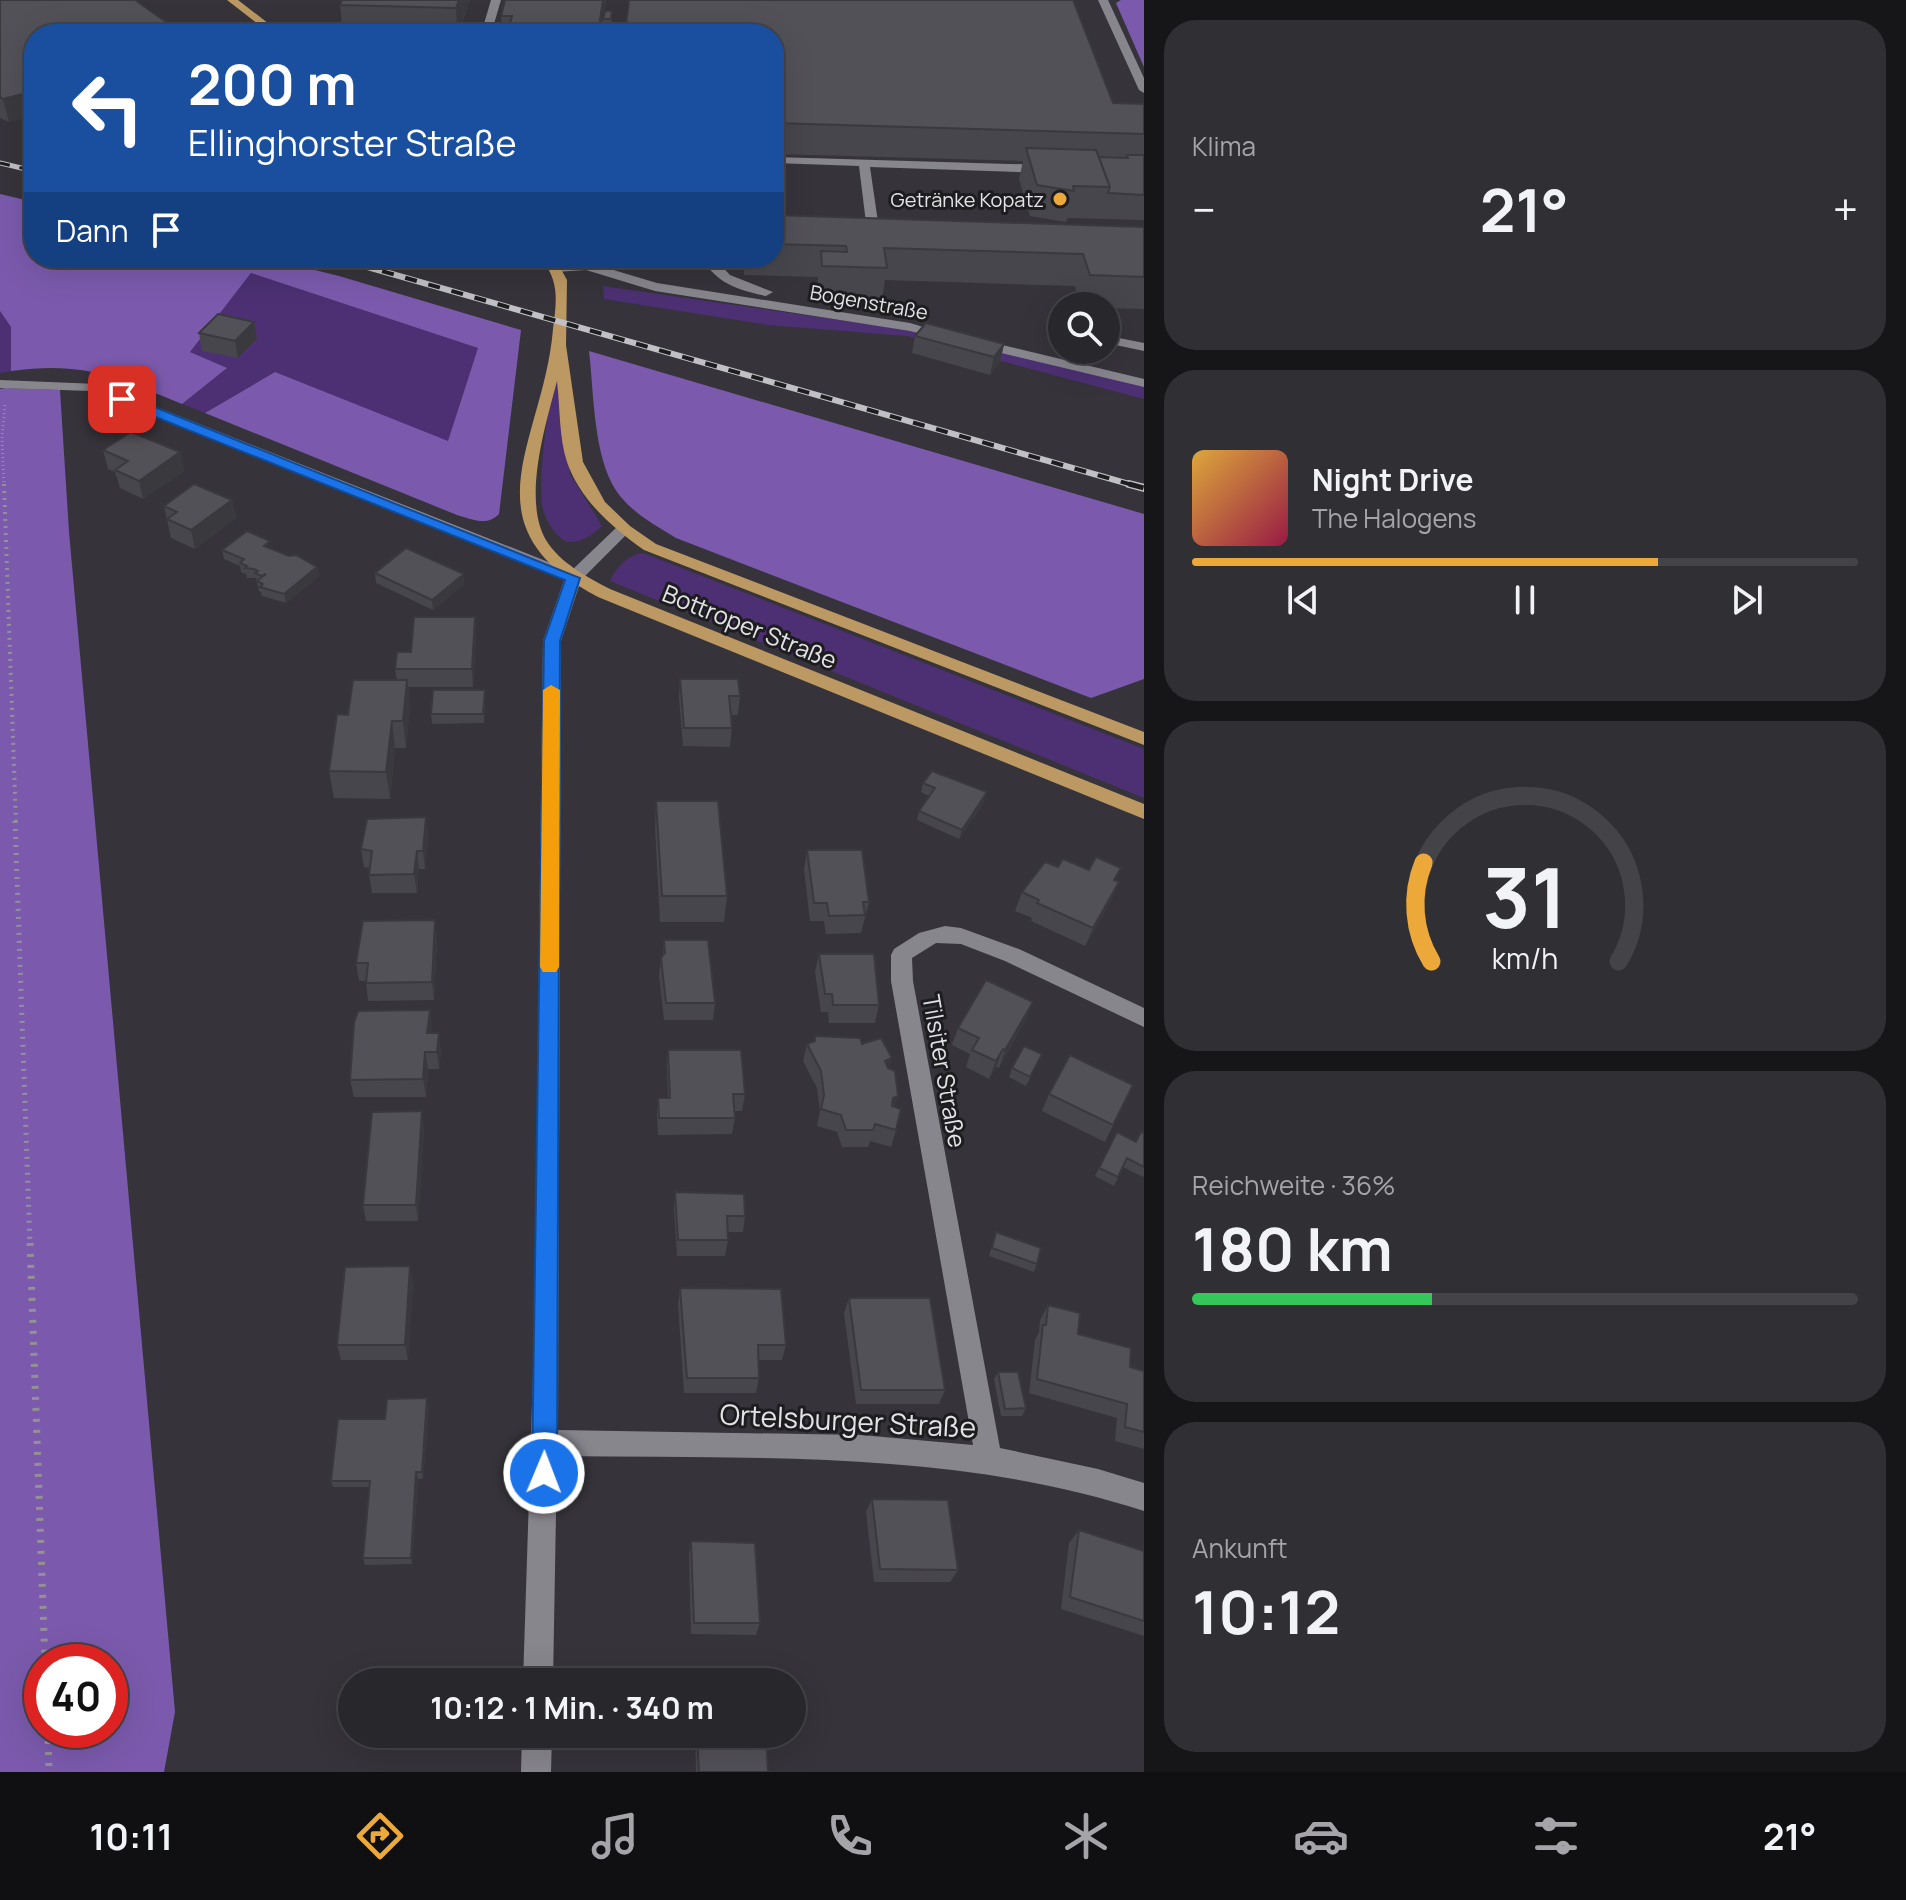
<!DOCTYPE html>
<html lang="de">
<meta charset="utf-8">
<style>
body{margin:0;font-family:Manrope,sans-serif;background:#302f34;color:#f1f3f6;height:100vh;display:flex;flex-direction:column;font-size:30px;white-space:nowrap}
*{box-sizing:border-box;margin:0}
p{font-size:26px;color:#a5a5a9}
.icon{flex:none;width:44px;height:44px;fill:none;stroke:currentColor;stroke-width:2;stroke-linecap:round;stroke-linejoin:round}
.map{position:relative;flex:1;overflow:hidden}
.panel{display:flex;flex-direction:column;gap:20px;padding:20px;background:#161518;width:762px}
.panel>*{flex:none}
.top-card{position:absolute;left:24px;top:24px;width:760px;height:244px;border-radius:32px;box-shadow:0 8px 32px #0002,0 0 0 2px #444448;background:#1a4fa0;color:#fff;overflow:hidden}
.controls{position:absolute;left:1048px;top:292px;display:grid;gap:16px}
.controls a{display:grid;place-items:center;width:72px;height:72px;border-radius:50%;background:#28272c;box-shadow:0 8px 32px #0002,0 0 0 2px #444448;font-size:40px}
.speed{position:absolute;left:24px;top:1644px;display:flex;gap:16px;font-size:40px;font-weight:700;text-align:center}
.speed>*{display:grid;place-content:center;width:104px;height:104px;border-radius:50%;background:#28272c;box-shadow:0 8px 32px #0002,0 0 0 2px #444448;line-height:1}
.speed .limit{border:12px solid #d22;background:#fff;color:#111}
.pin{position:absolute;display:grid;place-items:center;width:68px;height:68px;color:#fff;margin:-34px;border-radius:16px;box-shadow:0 4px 12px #0006}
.me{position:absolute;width:88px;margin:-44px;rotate:1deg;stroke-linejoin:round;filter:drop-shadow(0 0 6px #0008)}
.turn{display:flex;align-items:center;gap:28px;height:168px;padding:0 32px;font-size:36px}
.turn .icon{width:104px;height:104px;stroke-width:2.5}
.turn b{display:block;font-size:56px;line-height:68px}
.then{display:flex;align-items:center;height:76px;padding:0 32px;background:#0003;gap:16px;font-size:30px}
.big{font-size:60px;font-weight:700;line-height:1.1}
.panel .widget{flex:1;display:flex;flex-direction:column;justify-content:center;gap:12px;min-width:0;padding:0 28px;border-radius:32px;background:#302f34}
.panel .dial{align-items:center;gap:0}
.dial svg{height:208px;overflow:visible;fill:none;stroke:#444448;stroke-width:7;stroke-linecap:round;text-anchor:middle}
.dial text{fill:#f1f3f6;stroke:none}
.song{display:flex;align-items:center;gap:24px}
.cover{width:96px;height:96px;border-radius:12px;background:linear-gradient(135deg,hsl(40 70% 55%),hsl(340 70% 35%))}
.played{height:8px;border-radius:4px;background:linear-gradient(90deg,#eca93a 70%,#444448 70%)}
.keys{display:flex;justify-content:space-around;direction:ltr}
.heat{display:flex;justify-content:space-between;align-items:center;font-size:44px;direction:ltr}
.charge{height:12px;border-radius:6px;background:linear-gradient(90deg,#34c759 36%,#444448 0)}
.trip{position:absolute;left:338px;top:1668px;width:468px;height:80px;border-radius:40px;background:#28272c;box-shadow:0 8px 32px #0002,0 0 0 2px #444448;font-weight:700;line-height:80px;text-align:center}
.dock{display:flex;height:128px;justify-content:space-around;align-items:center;background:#101012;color:#a5a5a9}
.dock .icon{width:56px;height:56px}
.dock .current{color:#eca93a}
.dock b{font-size:36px;color:#f1f3f6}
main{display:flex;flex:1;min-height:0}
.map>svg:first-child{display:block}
.green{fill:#4c3073}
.forest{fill:#7b5aad;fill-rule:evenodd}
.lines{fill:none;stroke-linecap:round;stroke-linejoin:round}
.path-far3{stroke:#939196;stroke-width:3;stroke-dasharray:1 3;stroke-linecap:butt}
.path-far2{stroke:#939196;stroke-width:4;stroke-dasharray:2 5;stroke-linecap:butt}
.path-far1{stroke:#939196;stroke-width:5;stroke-dasharray:2 6;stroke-linecap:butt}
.path{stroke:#939196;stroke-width:7;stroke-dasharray:3 8;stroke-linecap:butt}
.minor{fill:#88868d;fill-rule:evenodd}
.major{fill:#bc9862;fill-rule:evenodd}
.rail-far2-casing{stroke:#c1c0c4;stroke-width:5}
.rail-far1-casing{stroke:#c1c0c4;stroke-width:6}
.rail-casing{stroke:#c1c0c4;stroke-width:8}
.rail-far2{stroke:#1d1c1f;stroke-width:3;stroke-dasharray:10;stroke-linecap:butt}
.rail-far1{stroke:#1d1c1f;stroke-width:4;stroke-dasharray:12;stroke-linecap:butt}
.rail{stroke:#1d1c1f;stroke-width:5;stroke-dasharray:15;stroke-linecap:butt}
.wall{fill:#47464c}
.shaded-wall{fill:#3a393e}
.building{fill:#535158;stroke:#3a393e;stroke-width:2}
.route{fill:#1a73e8;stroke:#114b97;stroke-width:2}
.slow{fill:#f59e0b}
.poi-dot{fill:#eca93a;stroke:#1d1c1f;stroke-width:3}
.labels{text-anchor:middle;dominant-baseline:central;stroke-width:6;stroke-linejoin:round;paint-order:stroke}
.far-poi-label{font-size:20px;fill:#e3e2e6;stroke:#1d1c1f;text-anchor:end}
.far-street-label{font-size:20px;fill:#e3e2e6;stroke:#1d1c1f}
.street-label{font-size:24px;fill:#e3e2e6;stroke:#1d1c1f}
.near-street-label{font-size:28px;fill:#e3e2e6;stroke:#1d1c1f}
</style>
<main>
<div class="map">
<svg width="1144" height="1772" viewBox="0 0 1144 1772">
<rect width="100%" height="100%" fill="#36343a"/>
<g class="green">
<polygon points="251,273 478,348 448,442 275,372 205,413 182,404 226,369 190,352"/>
<polygon points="603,286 908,330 1144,386 1144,399 907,336 768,325 604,299"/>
<polygon points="0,311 11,327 11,371 0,373"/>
<path d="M558 371 570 474 602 526C594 534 581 543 569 542 557 540 546 520 543 509 536 487 550 401 553 373Z"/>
<path d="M643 553 1144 749V798L610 581C615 568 629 554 643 553Z"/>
</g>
<g class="forest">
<polygon points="1121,0 1144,0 1144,67 1116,3"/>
<path d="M0 194 34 202V258H266L339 276 521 330 499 514C487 527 472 519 457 515L205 413 275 372 448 441 478 348 251 273 190 352 227 368 182 404C116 377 84 361 11 371V327L0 311Z"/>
<path d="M589 351 1144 514V679L1091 698 676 538C655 525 632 513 617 492 593 457 594 392 589 351Z"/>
<path d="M5 388 60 390 69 532 175 1712 164 1772H0V389ZM42 1662H110V1730H42Z"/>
</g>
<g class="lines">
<polyline class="path-far3" points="4,486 2,438 5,404"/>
<polyline class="path-far2" points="4,484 16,823"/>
<polyline class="path-far1" points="15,821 30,1245"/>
<g class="path">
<polyline points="30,1243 45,1662"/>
<polyline points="48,1730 49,1772"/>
</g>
<g class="minor">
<polygon points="491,0 501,0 491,34 481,34"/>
<polygon points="1098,0 1108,0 1144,78 1144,93 1139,90"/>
<polygon points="774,157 1046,165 1052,169 1046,173 870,167 880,236 884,239 874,243 868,239 859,166 774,163"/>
<polygon points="599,258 618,258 600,266 657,283 910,323 953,336 946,340 910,331 655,291 586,270 555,272 549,268 555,264"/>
<path d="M702 258H714L730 275 773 292 766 296C738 290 717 284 702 258Z"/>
<polygon points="1109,336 1144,343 1144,351 1106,343 1106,337"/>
<polygon points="977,339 1144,379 1144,387 972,346 972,340"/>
<path d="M0 380 98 384 571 571 618 526 624 524 632 529 581 580 561 641 558 1430 861 1435 973 1445 891 981V955L894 949 919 933 945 926 961 928 1019 949 1144 1008V1027L1005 961 961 944 936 943 912 958 913 981 1000 1448 1098 1469 1144 1483V1511C954 1449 754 1459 557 1456L553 1682H523L534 1343 543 641 564 580 91 391 0 388Z"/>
<polygon points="522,1734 552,1734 551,1772 521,1772"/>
</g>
<g class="major">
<polygon points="227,0 238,0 282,34 271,34"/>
<path d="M543 258H555L567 280 566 345 583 462 605 502 630 526 656 544 1144 732V745L644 550C613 528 580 500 567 462 559 438 560 406 557 381 546 424 522 499 546 540 560 563 587 577 610 589L1144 804V819L598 597C461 525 544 441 553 329 555 313 558 295 553 280 551 273 546 265 543 258Z"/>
</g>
<g class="rail-far2-casing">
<polyline id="rail-far2" points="0,163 34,171"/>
</g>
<g class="rail-far1-casing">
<polyline id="rail-far1" points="336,258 1136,486"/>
</g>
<g class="rail-casing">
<polyline id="rail" points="1129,484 1144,488"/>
</g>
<use href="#rail-far2" class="rail-far2"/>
<use href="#rail-far1" class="rail-far1"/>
<use href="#rail" class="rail"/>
</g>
<g class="wall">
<polygon points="0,0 34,34 34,117 32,116 9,122 0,118"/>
<polygon points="342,0 470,0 458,34 343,33 340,5"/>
<polygon points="505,0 606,0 601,34 502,34 501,16"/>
<polygon points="612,11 611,27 603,27 603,19"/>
<polygon points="774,34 1113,103 1144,104 1144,220 1068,218 1066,222 1030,216 1019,179 1023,161 774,154"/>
<polygon points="774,215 1144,227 1144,309 1106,308 1106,306 1080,306 1075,286 885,280 882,300 818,298 818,277 744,275 744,258 774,258"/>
<polygon points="254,322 257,339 238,358 202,351 199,333"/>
<polygon points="915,336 1004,344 1000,362 990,375 912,353"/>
<polygon points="103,450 180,452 184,471 143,499 120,488 115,472 108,469"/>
<polygon points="232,500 236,518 195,549 171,538 164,506"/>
<polygon points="271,549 317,567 319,576 286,603 262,596 261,592 259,591 256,578 247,578 246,574 241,572 240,566 224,559 222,550"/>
<polygon points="375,573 464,574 464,584 433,610 376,583"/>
<polygon points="475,617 476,635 473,687 408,687 410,707 406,748 395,748 390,799 334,798 329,771 397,680 395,669 411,652"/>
<polygon points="680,679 740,696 738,715 731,715 732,728 730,747 683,746 679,698"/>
<polygon points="485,700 484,723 432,724 431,714"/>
<polygon points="923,783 984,802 959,839 917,820 919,811 929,796 921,792"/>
<polygon points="656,801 727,896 724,922 660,922 655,828"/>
<polygon points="426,817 428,836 425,869 419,869 417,893 372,893 369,875 370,868 364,867 361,849"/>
<polygon points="807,850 869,902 861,933 826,934 824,921 810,921 804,869"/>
<polygon points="1058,867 1119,882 1111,901 1085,946 1031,921 1032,918 1015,911 1022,892"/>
<polygon points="437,939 434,1000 368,1001 366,981 359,981 356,963"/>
<polygon points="664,940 715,1003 713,1020 664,1020 659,976 661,958 663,955"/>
<polygon points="819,954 879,1005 875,1023 829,1023 828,1012 821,1012 815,972"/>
<polygon points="1033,1002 1026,1019 999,1068 996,1067 989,1079 966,1067 970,1054 952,1045 958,1028"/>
<polygon points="430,1010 431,1033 441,1050 439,1069 428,1069 426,1097 354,1097 350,1080"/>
<polygon points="815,1036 862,1044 889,1068 895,1107 896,1130 891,1147 870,1141 868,1147 842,1147 837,1132 817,1126 820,1112 817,1088 803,1061 807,1044 814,1042"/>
<polygon points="668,1050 745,1094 742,1111 734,1111 735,1118 732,1134 658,1135 657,1115 658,1098 668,1098 667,1067"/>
<polygon points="1042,1054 1026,1086 1009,1077 1012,1068"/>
<polygon points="1133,1085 1105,1142 1042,1111 1049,1094"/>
<polygon points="424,1128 418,1221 366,1221 363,1205"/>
<polygon points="1117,1132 1136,1142 1144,1133 1144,1176 1143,1177 1123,1167 1114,1186 1095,1176"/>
<polygon points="675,1192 745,1216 743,1232 728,1232 728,1240 725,1256 677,1256 674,1209"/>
<polygon points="996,1232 1037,1264 1034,1272 989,1256"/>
<polygon points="413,1282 408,1360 341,1360 337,1345"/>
<polygon points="680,1288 786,1345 782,1360 758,1360 759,1378 756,1393 684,1393 678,1304"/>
<polygon points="849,1298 945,1390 939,1404 856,1404 844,1313"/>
<polygon points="1048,1305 1078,1334 1130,1367 1144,1371 1144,1449 1115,1441 1117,1418 1029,1393 1035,1340 1039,1332 1040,1320"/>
<polygon points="998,1372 1026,1408 1022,1416 1001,1416 994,1379"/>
<polygon points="429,1406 423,1479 418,1479 412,1564 365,1565 363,1558 370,1487 333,1487 331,1481 385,1419"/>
<polygon points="872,1499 958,1570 950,1582 874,1582 866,1512"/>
<polygon points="1079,1530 1144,1551 1144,1636 1061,1609 1069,1543"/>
<polygon points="691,1541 760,1623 756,1635 691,1634 689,1554"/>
<polygon points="695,1734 766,1734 768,1772 696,1772"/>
</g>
<g class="shaded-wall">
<polygon points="459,0 470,0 457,34 456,8"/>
<polygon points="603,0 606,0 601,34 598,34"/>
<polygon points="26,93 32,116 9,122 3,99"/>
<polygon points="254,322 257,339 238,358 235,341"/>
<polygon points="1004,344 1000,362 990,375 994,357"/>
<polygon points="180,452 184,471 143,499 139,481"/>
<polygon points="232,500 236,518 195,549 191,530"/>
<polygon points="317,567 319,576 286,603 284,594"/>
<polygon points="464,574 464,584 433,610 432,600"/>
<polygon points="475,617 476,635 473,687 472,669"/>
<polygon points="407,680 410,707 406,748 403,721"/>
<polygon points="392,721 395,748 390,799 386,772"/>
<polygon points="987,792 984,802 959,839 962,830"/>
<polygon points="426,817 428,836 425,869 423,851"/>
<polygon points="417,851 419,869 417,893 414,874"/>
<polygon points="1119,882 1111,901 1085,946 1093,928"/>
<polygon points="435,920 437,939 434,1000 432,982"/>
<polygon points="1033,1002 1026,1019 999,1068 1005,1050"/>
<polygon points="430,1010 432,1028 429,1050 427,1033"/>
<polygon points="439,1033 441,1050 439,1069 437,1052"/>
<polygon points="1003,1049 996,1067 989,1079 996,1061"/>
<polygon points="425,1052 428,1069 426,1097 423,1079"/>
<polygon points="892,1058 887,1076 885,1061"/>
<polygon points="898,1096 893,1113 888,1116 893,1098"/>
<polygon points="422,1111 424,1128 418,1221 416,1205"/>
<polygon points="410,1266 413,1282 408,1360 405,1345"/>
<polygon points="427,1398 429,1406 423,1479 422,1472"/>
<polygon points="416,1472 418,1479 412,1564 411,1558"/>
</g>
<g class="building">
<polygon points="0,0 135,0 183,34 34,34 34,98 26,93 3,99 0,97"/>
<polygon points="342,0 459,0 456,8 340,5"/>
<polygon points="505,0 603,0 598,34 507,34 512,16 501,16"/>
<polygon points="629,0 1073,0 1113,103 1144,104 1144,134 774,123 774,34 625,34"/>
<polygon points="605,11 612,11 611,19 603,19"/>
<polygon points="1026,148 1096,150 1110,187 1073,186 1074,191 1037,185"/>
<polygon points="1127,155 1144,155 1144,195 1108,193 1110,187 1099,157 1128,158"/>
<polygon points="774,215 1144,227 1144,277 1090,275 1083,254 884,248 887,268 822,266 821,251 847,252 846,246 774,244"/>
<polygon points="218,314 254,322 235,341 199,333"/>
<polygon points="926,323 1004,344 994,357 915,336"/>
<polygon points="131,432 180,452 139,481 115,470 128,461 103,450"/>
<polygon points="194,484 232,500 191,530 167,519 177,512 164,506"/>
<polygon points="247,531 270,541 264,546 289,556 296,555 317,567 284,594 260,587 263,584 257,581 266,574 261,576 255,573 258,571 254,569 245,568 247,566 240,563 244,559 222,550"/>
<polygon points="406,548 464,574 432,600 375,573"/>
<polygon points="414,617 475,617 472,669 395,669 397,652 411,652"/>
<polygon points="680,679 738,679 740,696 729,696 732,728 684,728"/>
<polygon points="353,680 407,680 403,721 392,721 386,772 329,771 337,714 348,715"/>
<polygon points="433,690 485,690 483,714 431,714"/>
<polygon points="932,771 987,792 962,830 919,811 935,788 923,783"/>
<polygon points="656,801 718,801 727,896 662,896"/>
<polygon points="426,817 423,851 417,851 414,874 369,875 372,851 361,849 367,819"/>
<polygon points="807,850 862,850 869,902 863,902 865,915 829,916 827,903 814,903"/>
<polygon points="1096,857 1121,868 1114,880 1119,882 1093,928 1037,903 1039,900 1022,892 1045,862 1058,867 1063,859 1089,870"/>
<polygon points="435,920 432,982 366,983 368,963 356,963 363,921"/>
<polygon points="664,940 708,940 715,1003 666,1003 661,958 665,953"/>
<polygon points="819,954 874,954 879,1005 833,1005 832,994 825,994"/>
<polygon points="986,980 1033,1002 1005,1050 1003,1049 996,1061 972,1050 979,1038 958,1028"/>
<polygon points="430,1010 427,1033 439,1033 437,1052 425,1052 423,1079 350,1080 354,1023 358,1011"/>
<polygon points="815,1036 860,1038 862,1044 881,1038 892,1058 885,1061 888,1068 895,1071 898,1096 893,1098 892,1106 901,1109 896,1130 875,1124 873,1130 846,1130 841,1115 821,1109 824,1095 821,1071 807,1044 815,1041"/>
<polygon points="1024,1046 1042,1054 1030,1077 1012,1068"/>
<polygon points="668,1050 741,1050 745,1094 733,1094 735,1118 659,1118 658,1098 670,1098"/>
<polygon points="1070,1055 1133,1085 1113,1125 1049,1094"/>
<polygon points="422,1111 416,1205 363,1205 372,1112"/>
<polygon points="1117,1132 1136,1142 1141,1132 1144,1133 1144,1167 1127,1158 1118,1177 1099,1168"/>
<polygon points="675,1192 744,1194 745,1216 727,1216 728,1240 678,1240"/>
<polygon points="996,1232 1041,1248 1037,1264 992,1248"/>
<polygon points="410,1266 405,1345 337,1345 345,1267"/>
<polygon points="680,1288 781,1289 786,1345 758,1345 759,1378 687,1378"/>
<polygon points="849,1298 930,1298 945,1390 861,1390"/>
<polygon points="1048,1305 1080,1313 1078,1334 1131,1348 1130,1367 1144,1371 1144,1432 1125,1427 1127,1404 1037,1379 1043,1325 1046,1325"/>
<polygon points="998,1372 1018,1372 1026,1408 1005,1409"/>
<polygon points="427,1398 422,1472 416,1472 411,1558 363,1558 370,1481 331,1481 338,1419 385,1419 387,1399"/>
<polygon points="872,1499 948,1500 958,1570 880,1569"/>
<polygon points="1079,1530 1144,1551 1144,1621 1070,1597"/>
<polygon points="691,1541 755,1543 760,1623 694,1623"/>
<polygon points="697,1734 766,1734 768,1772 699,1772"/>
</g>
<polygon class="route" points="118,396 127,396 580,578 560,641 557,1473 553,1481 544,1485 536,1481 532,1473 544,641 565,580 118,402"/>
<polygon class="slow" points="551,685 560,690 559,967 556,972 543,972 540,967 543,690"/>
<circle class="poi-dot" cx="1060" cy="199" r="8"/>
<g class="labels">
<g class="far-poi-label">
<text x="1044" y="199">Getränke Kopatz</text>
</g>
<g class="far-street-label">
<text transform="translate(869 302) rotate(10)">Bogenstraße</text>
</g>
<g class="street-label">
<text transform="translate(750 626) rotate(22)">Bottroper Straße</text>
<text transform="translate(945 1071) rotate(80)">Tilsiter Straße</text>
</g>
<g class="near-street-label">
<text transform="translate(848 1420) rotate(3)">Ortelsburger Straße</text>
</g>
</g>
</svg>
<div class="controls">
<a><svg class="icon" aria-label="search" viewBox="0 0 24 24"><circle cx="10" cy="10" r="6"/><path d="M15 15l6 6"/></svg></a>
</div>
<div class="speed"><div class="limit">40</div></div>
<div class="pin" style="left:122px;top:399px;background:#d93025"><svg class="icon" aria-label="arrive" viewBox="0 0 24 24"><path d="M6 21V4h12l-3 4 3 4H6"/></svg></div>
<svg class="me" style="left:544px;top:1473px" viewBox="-20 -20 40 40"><circle r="17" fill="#1a73e8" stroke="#fff" stroke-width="3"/><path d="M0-11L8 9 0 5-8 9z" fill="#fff"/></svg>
<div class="trip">10:12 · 1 Min. · 340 m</div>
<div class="top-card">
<div class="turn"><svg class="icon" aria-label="left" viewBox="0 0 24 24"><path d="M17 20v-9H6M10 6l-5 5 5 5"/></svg><div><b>200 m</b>Ellinghorster Straße</div></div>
<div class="then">Dann<svg class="icon" aria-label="arrive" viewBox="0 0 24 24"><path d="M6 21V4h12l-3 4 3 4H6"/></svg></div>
</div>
</div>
<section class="panel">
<div class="widget"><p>Klima</p>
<div class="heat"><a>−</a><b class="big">21°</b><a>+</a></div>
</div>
<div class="widget">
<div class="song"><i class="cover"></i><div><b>Night Drive</b><p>The Halogens</p></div></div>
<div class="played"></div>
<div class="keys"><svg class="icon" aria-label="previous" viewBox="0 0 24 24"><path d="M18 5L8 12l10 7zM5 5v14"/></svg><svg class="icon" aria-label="pause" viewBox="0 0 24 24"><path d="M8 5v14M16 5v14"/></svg><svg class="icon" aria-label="next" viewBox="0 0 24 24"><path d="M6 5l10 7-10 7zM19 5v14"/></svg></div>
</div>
<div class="widget dial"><svg viewBox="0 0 100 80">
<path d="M14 69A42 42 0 1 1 86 69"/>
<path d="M14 69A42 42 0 0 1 11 31" stroke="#eca93a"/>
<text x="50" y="56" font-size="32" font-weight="700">31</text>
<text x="50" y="72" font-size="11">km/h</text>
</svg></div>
<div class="widget"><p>Reichweite · 36%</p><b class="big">180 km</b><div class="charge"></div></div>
<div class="widget"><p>Ankunft</p><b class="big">10:12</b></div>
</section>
</main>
<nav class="dock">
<b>10:11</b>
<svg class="icon current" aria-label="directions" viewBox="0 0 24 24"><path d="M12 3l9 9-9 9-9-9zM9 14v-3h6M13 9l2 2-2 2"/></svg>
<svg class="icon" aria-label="music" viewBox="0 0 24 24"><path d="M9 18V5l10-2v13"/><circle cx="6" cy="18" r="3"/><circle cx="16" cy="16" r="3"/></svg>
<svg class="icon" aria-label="phone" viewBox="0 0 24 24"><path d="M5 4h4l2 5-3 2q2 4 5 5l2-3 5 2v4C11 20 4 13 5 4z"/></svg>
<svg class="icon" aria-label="climate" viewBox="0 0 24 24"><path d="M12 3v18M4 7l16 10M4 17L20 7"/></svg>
<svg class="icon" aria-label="car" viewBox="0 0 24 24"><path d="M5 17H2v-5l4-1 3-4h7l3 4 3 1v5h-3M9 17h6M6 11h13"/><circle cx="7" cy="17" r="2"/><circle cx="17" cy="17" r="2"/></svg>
<svg class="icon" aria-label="filters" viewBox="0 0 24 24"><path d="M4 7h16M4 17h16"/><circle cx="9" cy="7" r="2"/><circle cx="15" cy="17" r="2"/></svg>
<b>21°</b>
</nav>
